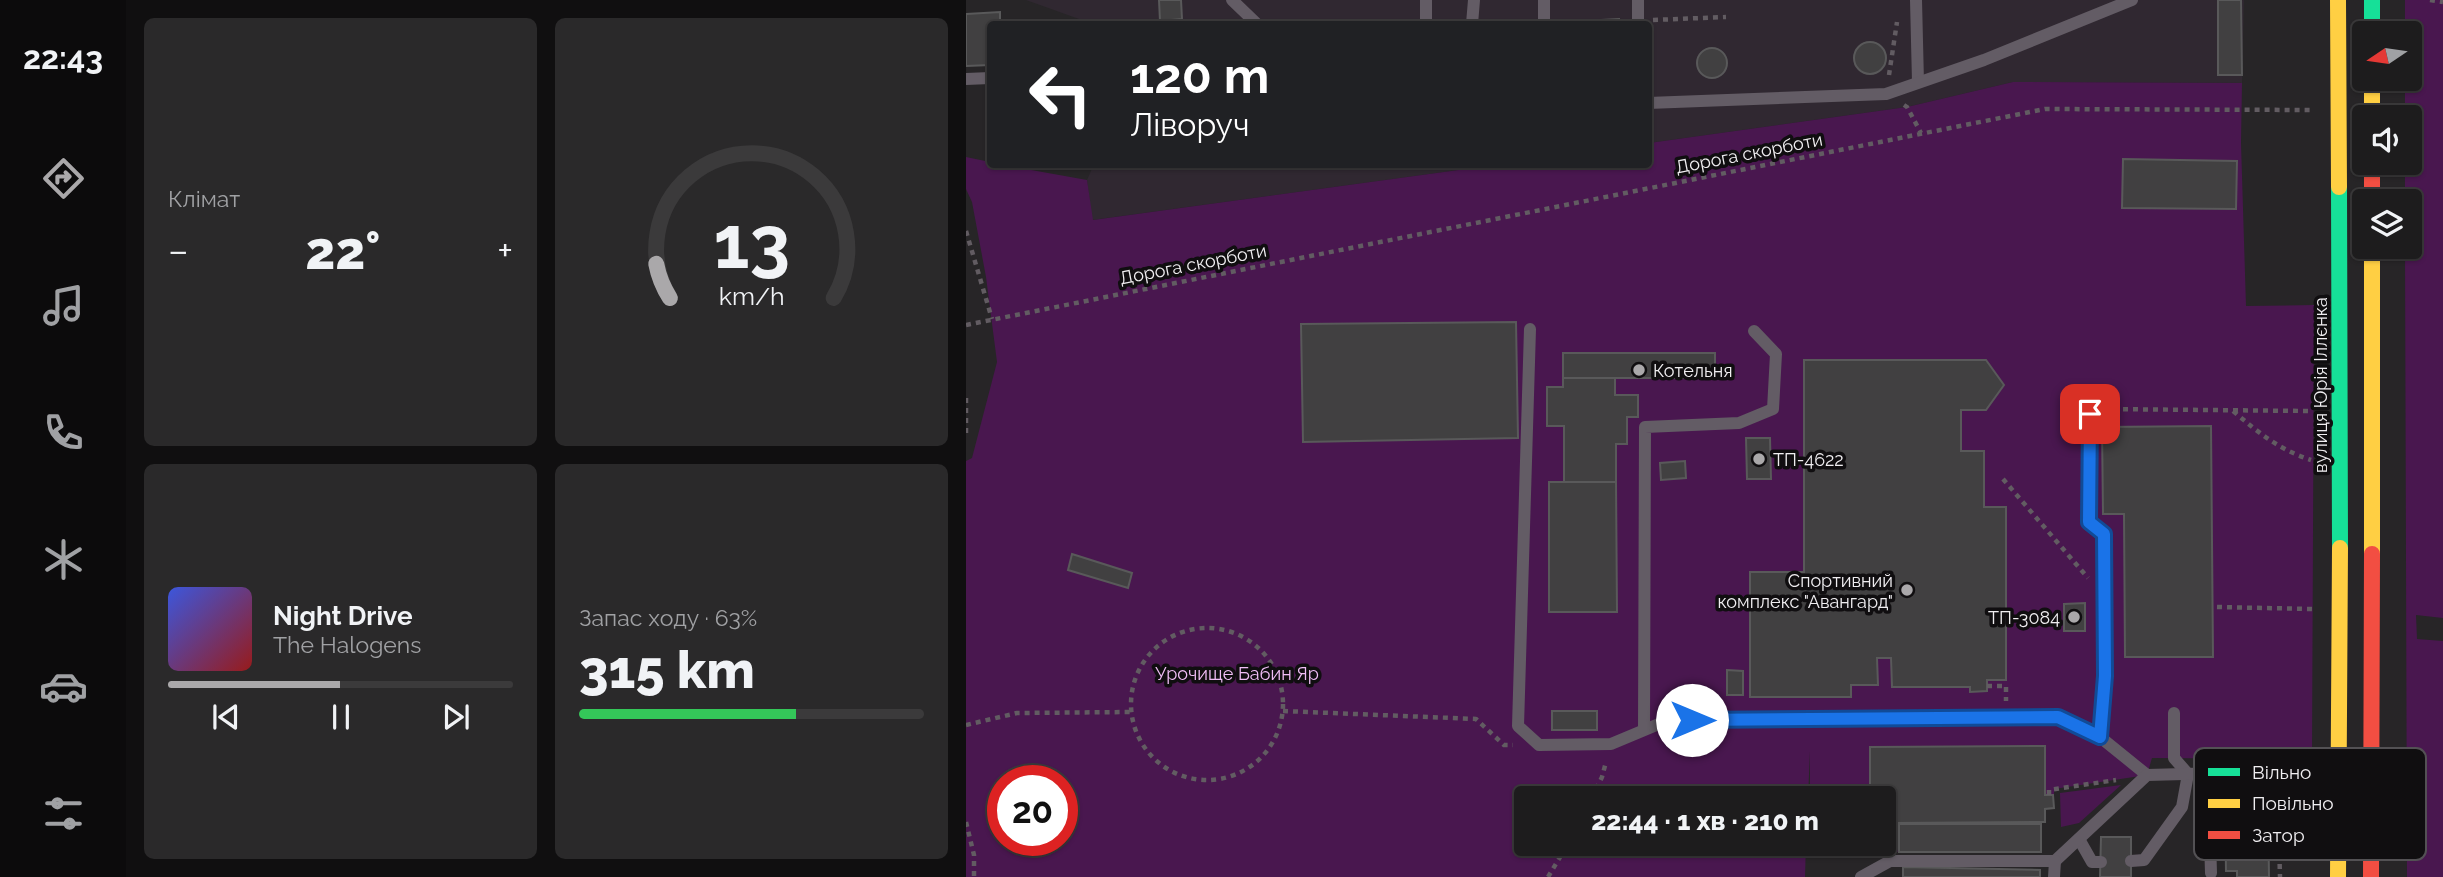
<!DOCTYPE html>
<html lang="uk">
<meta charset="utf-8">
<style>
body{margin:0;font-family:Raleway,sans-serif;background:#2a292a;color:#f1f3f6;height:100vh;display:flex;flex-direction:column;font-size:26px;white-space:nowrap}
*{box-sizing:border-box;margin:0}
p{font-size:23px;color:#a0a1a4}
.icon{flex:none;width:38px;height:38px;fill:none;stroke:currentColor;stroke-width:2;stroke-linecap:round;stroke-linejoin:round}
.map{position:relative;flex:1;overflow:hidden}
.side{display:flex;flex-direction:column;gap:18px;padding:18px;background:#100f10;width:840px}
.side>*{flex:none}
.guide{position:absolute;left:21px;top:21px;width:665px;height:147px;border-radius:7px;box-shadow:0 2px 5px #0004,0 0 0 2px #3b3a3b;background:#202124;color:#fff;overflow:hidden}
.needle{width:46px;rotate:257deg}
.buttons{position:absolute;left:1386px;top:21px;display:grid;gap:14px}
.buttons a{display:grid;place-items:center;width:70px;height:70px;border-radius:7px;background:#1d1c1d;box-shadow:0 2px 5px #0004,0 0 0 2px #3b3a3b;font-size:35px}
.speed{position:absolute;left:21px;top:765px;display:flex;gap:14px;font-size:35px;font-weight:700;text-align:center}
.speed>*{display:grid;place-content:center;width:91px;height:91px;border-radius:50%;background:#1d1c1d;box-shadow:0 2px 5px #0004,0 0 0 2px #3b3a3b;line-height:1}
.speed .limit{border:10px solid #d22;background:#fff;color:#111}
.pin{position:absolute;display:grid;place-items:center;width:60px;height:60px;color:#fff;margin:-30px;border-radius:14px;box-shadow:0 4px 10px #0006}
.me{position:absolute;width:77px;margin:-38px;rotate:90deg;stroke-linejoin:round;filter:drop-shadow(0 0 5px #0008)}
.turn{display:flex;align-items:center;gap:24px;height:147px;padding:0 28px;font-size:32px}
.turn .icon{width:91px;height:91px;stroke-width:2.5}
.turn b{display:block;font-size:49px;line-height:60px}
.big{font-size:52px;font-weight:800;line-height:1.1}
.side .card{flex:1;display:flex;flex-direction:column;justify-content:center;gap:10px;min-width:0;padding:0 24px;border-radius:10px;background:#2a292a}
.side .dial{align-items:center;gap:0}
.dial svg{height:182px;overflow:visible;fill:none;stroke:#3b3a3b;stroke-width:7;stroke-linecap:round;text-anchor:middle}
.dial text{fill:#f1f3f6;stroke:none}
.song{display:flex;align-items:center;gap:21px}
.cover{width:84px;height:84px;border-radius:10px;background:linear-gradient(135deg,hsl(230 70% 55%),hsl(0 70% 35%))}
.played{height:7px;border-radius:4px;background:linear-gradient(90deg,#aaa8aa 50%,#3b3a3b 50%)}
.keys{display:flex;justify-content:space-around;direction:ltr}
.heat{display:flex;justify-content:space-between;align-items:center;font-size:38px;direction:ltr}
.charge{height:10px;border-radius:5px;background:linear-gradient(90deg,#34c759 63%,#3b3a3b 0)}
.side .tiles{flex:1;display:grid;gap:18px;grid-template-columns:repeat(2,1fr)}
.trip{position:absolute;left:548px;top:786px;width:382px;height:70px;border-radius:7px;background:#1d1c1d;box-shadow:0 2px 5px #0004,0 0 0 2px #3b3a3b;font-weight:800;line-height:70px;text-align:center}
main{display:flex;flex:1;min-height:0}
.tabs{display:flex;flex-direction:column;width:126px;justify-content:space-around;align-items:center;background:#0c0b0c;color:#a0a1a4}
.tabs .icon{width:49px;height:49px}
.tabs .active{color:#aaa8aa}
.tabs b{font-size:32px;color:#f1f3f6}
.map>svg:first-child{display:block}
.built{fill:#302831}
.green{fill:#49174f;fill-rule:evenodd}
.building{fill:#414041;stroke:#59595a;stroke-width:2}
.lines{fill:none;stroke-linecap:round;stroke-linejoin:round}
.path{stroke:#625c62;stroke-width:4.5;stroke-dasharray:5 5;stroke-linecap:butt}
.lane{stroke:#635c65;stroke-width:12}
.fast{stroke:#16e098;stroke-width:16}
.slow{stroke:#ffcf43;stroke-width:16}
.jam{stroke:#f24e42;stroke-width:16}
.route-casing{stroke:#114b97;stroke-width:18}
.route{stroke:#1a73e8;stroke-width:12}
.poi-dot{fill:#aaa8aa;stroke:#100e10;stroke-width:2.5}
.labels{text-anchor:middle;dominant-baseline:central;stroke-width:7;stroke-linejoin:round;paint-order:stroke}
.street-label{font-size:18px;fill:#f0eef1;stroke:#100e10}
.poi-label{font-size:18px;fill:#f0eef1;stroke:#100e10;text-anchor:start}
.park-label{font-size:18px;fill:#f1bef7;stroke:#100e10}
.key{fill:#100e10;stroke:#535154;stroke-width:2}
.key-label{font-size:19px;fill:#f0eef1}
</style>
<main>
<nav class="tabs">
<b>22:43</b>
<svg class="icon active" aria-label="directions" viewBox="0 0 24 24"><path d="M12 3l9 9-9 9-9-9zM9 14v-3h6M13 9l2 2-2 2"/></svg>
<svg class="icon" aria-label="music" viewBox="0 0 24 24"><path d="M9 18V5l10-2v13"/><circle cx="6" cy="18" r="3"/><circle cx="16" cy="16" r="3"/></svg>
<svg class="icon" aria-label="phone" viewBox="0 0 24 24"><path d="M5 4h4l2 5-3 2q2 4 5 5l2-3 5 2v4C11 20 4 13 5 4z"/></svg>
<svg class="icon" aria-label="climate" viewBox="0 0 24 24"><path d="M12 3v18M4 7l16 10M4 17L20 7"/></svg>
<svg class="icon" aria-label="car" viewBox="0 0 24 24"><path d="M5 17H2v-5l4-1 3-4h7l3 4 3 1v5h-3M9 17h6M6 11h13"/><circle cx="7" cy="17" r="2"/><circle cx="17" cy="17" r="2"/></svg>
<svg class="icon" aria-label="filters" viewBox="0 0 24 24"><path d="M4 7h16M4 17h16"/><circle cx="9" cy="7" r="2"/><circle cx="15" cy="17" r="2"/></svg>
</nav>
<section class="side">
<div class="tiles">
<div class="card"><p>Клімат</p>
<div class="heat"><a>−</a><b class="big">22°</b><a>+</a></div>
</div>
<div class="card dial"><svg viewBox="0 0 100 80">
<path d="M14 69A42 42 0 1 1 86 69"/>
<path d="M14 69A42 42 0 0 1 8 54" stroke="#aaa8aa"/>
<text x="50" y="56" font-size="32" font-weight="700">13</text>
<text x="50" y="72" font-size="11">km/h</text>
</svg></div>
<div class="card">
<div class="song"><i class="cover"></i><div><b>Night Drive</b><p>The Halogens</p></div></div>
<div class="played"></div>
<div class="keys"><svg class="icon" aria-label="previous" viewBox="0 0 24 24"><path d="M18 5L8 12l10 7zM5 5v14"/></svg><svg class="icon" aria-label="pause" viewBox="0 0 24 24"><path d="M8 5v14M16 5v14"/></svg><svg class="icon" aria-label="next" viewBox="0 0 24 24"><path d="M6 5l10 7-10 7zM19 5v14"/></svg></div>
</div>
<div class="card"><p>Запас ходу · 63%</p><b class="big">315 km</b><div class="charge"></div></div>
</div>
</section>
<div class="map">
<svg width="1477" height="877" viewBox="0 0 1477 877">
<rect width="100%" height="100%" fill="#272527"/>
<g class="built">
<polygon points="60,0 1278,0 1276,83 1047,82 941,107 683,143 682,24 127,24"/>
<polygon points="128,164 529,165 126,220 121,180"/>
</g>
<g class="green">
<polygon points="1439,0 1477,0 1477,618 1450,615 1451,639 1477,641 1477,877 1441,877 1439,247 1444,247 1444,201 1439,201 1439,163 1444,163 1444,117 1439,117 1439,79 1444,79 1444,33 1439,33"/>
<path d="M1047 82 1276 83 1275 143 1280 306 1348 305 1346 759 1186 758 1181 775 1088 789V808L1079 809 1075 824V852H933L850 844H917V798H844V751L842 798H560V844H840L839 877H0V461L6 458 31 362 20 277 6 202 0 189V157L24 162V164L38 165 121 180 127 220 529 165 682 164 683 143 941 107ZM37 780H96V840H37Z"/>
<polygon points="1155,785 1113,823 1095,827 1094,793"/>
</g>
<g class="building">
<polygon points="193,0 215,0 216,19 194,21"/>
<polygon points="1252,0 1275,0 1276,75 1252,75"/>
<polygon points="34,12 34,24 24,24 24,65 0,66 0,14"/>
<polygon points="653,19 653,24 637,24 636,20"/>
<circle cx="904" cy="58" r="16"/>
<circle cx="746" cy="63" r="15"/>
<polygon points="1157,159 1271,161 1270,209 1156,208"/>
<polygon points="550,322 552,438 337,442 335,324"/>
<rect x="597" y="353" width="152" height="25"/>
<polygon points="838,360 1020,360 1038,385 1020,410 995,410 995,451 1018,451 1018,507 1040,507 1040,680 1021,680 1021,691 1004,692 1004,687 926,687 925,658 911,658 912,685 885,685 885,697 784,697 784,572 838,572"/>
<polygon points="597,378 649,378 649,395 672,395 672,417 661,417 661,444 650,444 650,482 598,482 598,426 581,426 581,387 597,387"/>
<polygon points="1245,426 1247,657 1159,657 1158,514 1137,514 1136,427"/>
<polygon points="780,438 804,438 805,479 781,479"/>
<polygon points="719,461 720,478 695,480 694,463"/>
<polygon points="583,482 650,482 651,612 583,612"/>
<polygon points="106,554 166,573 162,588 102,570"/>
<polygon points="1119,603 1119,631 1098,631 1098,604"/>
<polygon points="761,670 777,671 777,695 761,695"/>
<rect x="586" y="711" width="45" height="19"/>
<polygon points="1079,746 1079,795 1087,795 1088,808 1079,809 1079,822 928,823 928,811 917,811 917,798 904,798 904,747"/>
<polygon points="1302,804 1303,877 1271,877 1271,871 1260,871 1259,805"/>
<rect x="933" y="824" width="142" height="28"/>
<polygon points="1135,837 1165,837 1165,877 1134,877"/>
<polygon points="937,867 1074,870 1074,877 937,877"/>
</g>
<g class="lines">
<g class="path">
<polyline points="1464,0 1477,2"/>
<polyline points="687,20 760,17"/>
<polyline points="923,75 931,22"/>
<polyline points="938,105 941,107 955,133"/>
<polyline points="0,231 26,319"/>
<polyline points="0,325 1079,109 1346,110"/>
<polyline points="0,398 0,435"/>
<polyline points="1137,409 1345,411"/>
<path d="M1267 411C1293 433 1312 449 1345 460"/>
<polyline points="1037,479 1122,578"/>
<polyline points="1251,607 1346,609"/>
<circle cx="241" cy="704" r="76"/>
<polyline points="1021,686 1040,686 1040,701"/>
<polyline points="317,711 510,719 538,745 547,745"/>
<polyline points="0,725 51,713 165,712"/>
<polyline points="1083,795 1083,790 1150,780"/>
<polyline points="626,798 636,777 640,762"/>
<polyline points="1312,804 1314,877"/>
<polyline points="0,822 8,855 8,877"/>
<polyline points="1302,853 1343,852"/>
<polyline points="582,877 602,844"/>
</g>
<g class="lane">
<polyline points="266,0 291,24"/>
<polyline points="460,0 460,24"/>
<polyline points="578,0 578,24"/>
<polyline points="672,0 672,24"/>
<polyline points="950,0 952,82"/>
<polyline points="506,24 508,0"/>
<polyline points="0,79 24,78"/>
<polyline points="682,103 920,94 1018,60 1166,0"/>
<polyline points="564,329 552,726 573,745 645,744 700,721 1092,717 1134,737"/>
<polyline points="1123,414 1123,521 1138,534 1139,676 1134,737 1181,775"/>
<polyline points="678,729 679,427 773,423 807,409 810,354 788,331"/>
<polyline points="1242,773 1245,873"/>
<polyline points="1113,839 1126,862 1135,862"/>
<polyline points="1165,861 1178,860 1216,807 1222,774 1208,758 1208,713"/>
<polyline points="895,877 924,861 1089,861 1181,775 1369,770"/>
<polyline points="1088,877 1089,861"/>
</g>
<g class="fast">
<polyline points="1406,0 1406,33"/>
<polyline points="1373,187 1374,548"/>
</g>
<g class="slow">
<polyline points="1372,0 1373,187"/>
<polyline points="1406,79 1406,117"/>
<polyline points="1406,554 1406,247"/>
<polyline points="1372,877 1374,548"/>
</g>
<g class="jam">
<polyline points="1406,163 1406,201"/>
<polyline points="1405,877 1406,554"/>
</g>
</g>
<g class="lines">
<g class="route-casing">
<polyline id="route" points="726,720 1092,717 1134,737 1139,676 1138,534 1123,522 1124,414"/>
</g>
<use href="#route" class="route"/>
</g>
<g class="poi-dot">
<circle cx="673" cy="370" r="7"/>
<circle cx="793" cy="459" r="7"/>
<circle cx="941" cy="590" r="7"/>
<circle cx="1108" cy="617" r="7"/>
</g>
<g class="labels">
<g class="street-label">
<text transform="translate(783 153) rotate(-11)">Дорога скорботи</text>
<text transform="translate(227 264) rotate(-11)">Дорога скорботи</text>
<text transform="translate(1354 385) rotate(-90)">вулиця Юрія Іллєнка</text>
</g>
<g class="poi-label">
<text x="687" y="370">Котельня</text>
<text x="807" y="459">ТП-4622</text>
<text x="927" y="580" text-anchor="end">Спортивний<tspan x="927" dy="21">комплекс "Авангард"</tspan></text>
<text x="1094" y="617" text-anchor="end">ТП-3084</text>
</g>
<g class="park-label">
<text x="271" y="673">Урочище Бабин Яр</text>
</g>
</g>
<rect x="1228" y="748" width="232" height="112" rx="10" class="key"/>
<rect x="1242" y="768" width="32" height="8" fill="#16e098"/>
<rect x="1242" y="799" width="32" height="9" fill="#ffcf43"/>
<rect x="1242" y="831" width="32" height="8" fill="#f24e42"/>
<g class="key-label">
<text x="1286" y="779">Вільно</text>
<text x="1286" y="810">Повільно</text>
<text x="1286" y="842">Затор</text>
</g>
</svg>
<div class="buttons">
<a><svg class="needle" viewBox="-14 -14 28 28"><path d="M0-13l5 13h-10z" fill="#e53935"/><path d="M0 13l5-13h-10z" fill="#a0a1a4"/></svg></a>
<a><svg class="icon" aria-label="sound" viewBox="0 0 24 24"><path d="M4 9h4l5-4v14l-5-4H4zM17 9q2 3 0 6"/></svg></a>
<a><svg class="icon" aria-label="layers" viewBox="0 0 24 24"><path d="M12 4l9 5-9 5-9-5zM3 14l9 5 9-5"/></svg></a>
</div>
<div class="speed"><div class="limit">20</div></div>
<div class="pin" style="left:1124px;top:414px;background:#d93025"><svg class="icon" aria-label="arrive" viewBox="0 0 24 24"><path d="M6 21V4h12l-3 4 3 4H6"/></svg></div>
<svg class="me" style="left:726px;top:720px" viewBox="-20 -20 40 40"><circle r="19" fill="#fff"/><path d="M0-13L10 11 0 6-10 11z" fill="#1a73e8"/></svg>
<div class="trip">22:44 · 1 хв · 210 m</div>
<div class="guide">
<div class="turn"><svg class="icon" aria-label="left" viewBox="0 0 24 24"><path d="M17 20v-9H6M10 6l-5 5 5 5"/></svg><div><b>120 m</b>Ліворуч</div></div>
</div>
</div>
</main>
